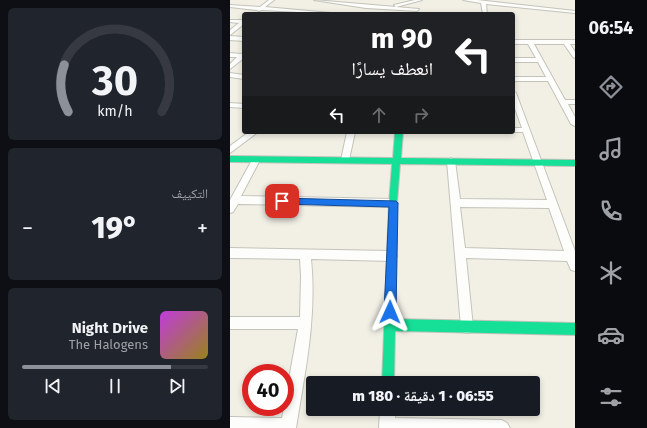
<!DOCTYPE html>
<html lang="ar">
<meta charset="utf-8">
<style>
body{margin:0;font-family:"Fira Sans","Noto Naskh Arabic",sans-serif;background:#20242c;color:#f1f3f6;direction:rtl;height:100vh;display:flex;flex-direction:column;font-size:15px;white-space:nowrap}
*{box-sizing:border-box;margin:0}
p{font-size:13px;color:#9ea1a6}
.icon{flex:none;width:22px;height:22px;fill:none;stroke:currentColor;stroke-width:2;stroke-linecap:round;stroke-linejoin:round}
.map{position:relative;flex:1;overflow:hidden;direction:ltr}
.drawer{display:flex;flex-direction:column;gap:8px;padding:8px;background:#0d0f14;width:230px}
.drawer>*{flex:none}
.banner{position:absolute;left:12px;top:12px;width:273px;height:122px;border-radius:4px;box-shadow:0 2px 6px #0003;direction:rtl;background:#202124;color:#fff;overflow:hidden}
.speed{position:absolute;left:12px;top:364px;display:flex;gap:8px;font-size:20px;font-weight:700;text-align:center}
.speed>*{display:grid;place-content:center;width:52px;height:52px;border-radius:50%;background:#171b24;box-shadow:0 2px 6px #0003;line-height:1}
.speed .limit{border:6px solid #d22;background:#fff;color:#111}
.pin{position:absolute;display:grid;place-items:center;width:34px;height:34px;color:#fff;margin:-17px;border-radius:8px;box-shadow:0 2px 6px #0006}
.me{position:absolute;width:44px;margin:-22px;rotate:1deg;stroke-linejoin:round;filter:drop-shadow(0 0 3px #0008)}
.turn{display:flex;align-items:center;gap:14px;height:84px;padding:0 16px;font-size:18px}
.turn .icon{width:52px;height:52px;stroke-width:2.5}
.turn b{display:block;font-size:28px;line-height:34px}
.lanes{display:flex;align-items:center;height:38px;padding:0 16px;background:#0003;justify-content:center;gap:20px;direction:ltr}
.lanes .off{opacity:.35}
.big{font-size:30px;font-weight:800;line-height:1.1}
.drawer .card{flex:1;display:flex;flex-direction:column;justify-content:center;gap:6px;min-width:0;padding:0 14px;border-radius:6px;background:#20242c}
.drawer .dial{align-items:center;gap:0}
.dial svg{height:104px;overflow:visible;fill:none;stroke:#363941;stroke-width:7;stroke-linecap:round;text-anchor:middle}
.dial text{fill:#f1f3f6;stroke:none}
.song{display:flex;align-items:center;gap:12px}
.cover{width:48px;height:48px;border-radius:6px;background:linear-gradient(135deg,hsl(290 70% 55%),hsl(50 70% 35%))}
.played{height:4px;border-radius:2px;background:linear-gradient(90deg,#8c9099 80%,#363941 80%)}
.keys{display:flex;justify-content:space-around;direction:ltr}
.heat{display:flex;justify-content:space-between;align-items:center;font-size:22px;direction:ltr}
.trip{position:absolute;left:76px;top:376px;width:234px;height:40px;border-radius:4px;background:#171b24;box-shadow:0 2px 6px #0003;font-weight:800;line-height:40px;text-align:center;direction:rtl}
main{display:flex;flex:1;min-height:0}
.menu{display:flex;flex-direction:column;width:72px;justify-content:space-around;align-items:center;background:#090b0e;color:#9ea1a6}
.menu .icon{width:28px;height:28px}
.menu .current{color:#8c9099}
.menu b{font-size:18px;color:#f1f3f6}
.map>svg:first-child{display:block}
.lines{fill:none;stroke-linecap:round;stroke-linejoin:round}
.street-casing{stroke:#c4c3bb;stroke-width:2}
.fast-casing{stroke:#c4c3bb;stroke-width:2}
.street{fill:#fdfdfb;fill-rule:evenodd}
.fast{fill:#16e098;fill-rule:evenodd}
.route{fill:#1a73e8;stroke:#114b97}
</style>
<main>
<nav class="menu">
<b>06:54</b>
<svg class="icon current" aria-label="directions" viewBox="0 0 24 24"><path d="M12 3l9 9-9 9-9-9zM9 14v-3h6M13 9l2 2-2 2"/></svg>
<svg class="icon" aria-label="music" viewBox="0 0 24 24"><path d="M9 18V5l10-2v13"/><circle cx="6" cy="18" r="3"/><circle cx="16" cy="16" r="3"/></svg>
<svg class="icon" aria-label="phone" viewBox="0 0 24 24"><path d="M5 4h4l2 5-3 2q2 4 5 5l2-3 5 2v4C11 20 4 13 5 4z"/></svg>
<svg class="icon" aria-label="climate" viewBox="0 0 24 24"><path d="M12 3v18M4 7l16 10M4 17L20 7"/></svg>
<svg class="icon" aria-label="car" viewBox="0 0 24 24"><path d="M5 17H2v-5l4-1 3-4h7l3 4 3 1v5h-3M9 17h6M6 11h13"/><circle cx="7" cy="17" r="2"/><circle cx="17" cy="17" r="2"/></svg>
<svg class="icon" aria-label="filters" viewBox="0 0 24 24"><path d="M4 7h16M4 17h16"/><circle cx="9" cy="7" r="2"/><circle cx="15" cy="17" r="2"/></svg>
</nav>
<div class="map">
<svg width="345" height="428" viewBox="0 0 345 428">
<rect width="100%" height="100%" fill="#f2f0e5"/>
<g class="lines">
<g class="street-casing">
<g id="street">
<polygon points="39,0 44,0 35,7 101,13 103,14 32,10 29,11 27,10 0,7 0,5 30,7"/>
<polygon points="84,0 166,7 164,5 185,0 192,0 166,7 189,9 187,11 136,8"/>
<polygon points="233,0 247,0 345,11 345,13 256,4 257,14 253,14 251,3"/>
<polygon points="0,20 14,20 14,24 0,35 0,30 9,23 0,22"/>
<polygon points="0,36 14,37 14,41 0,40"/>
<polygon points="283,40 345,40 345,44 340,44 345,52 345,58 343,57 334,44 304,44 335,100 345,100 345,104 338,104 345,117 345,126 341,124 318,81 283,81 283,77 316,77 308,62 283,62 283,58 306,58 298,44 283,44"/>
<polygon points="14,52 14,58 0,69 0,64 7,57 0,57 0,53 11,54"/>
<polygon points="0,73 14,75 14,79 0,77"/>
<path d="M283 91 286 93 345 251V271L341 270 337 261 236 258 243 327 242 332 237 333 232 332 231 327 217 161 221 158 225 161 230 199 317 200 293 132H281H283V128H292L283 103ZM230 207 319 208 334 251 235 248Z"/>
<polygon points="0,103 14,104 14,108 0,107"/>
<polygon points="19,132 28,132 0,153 0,146"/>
<polygon points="117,132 125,132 119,160 115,163 111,160"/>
<polygon points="26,157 30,160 11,196 163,199 166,200 168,203 166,206 163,207 8,204 3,212 0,213 0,200 22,160"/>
<path d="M0 248 161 251 165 253 167 256 165 259 161 261 81 259C87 317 75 372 66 428H0V417L52 418 68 329H0V317H70L71 276 70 259 0 258Z"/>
<polygon points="150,409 166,409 165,418 272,420 277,423 280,428 149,428"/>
</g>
</g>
<g class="fast-casing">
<polygon id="fast" points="165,132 173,132 171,158 345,160 345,166 170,164 167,203 165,319 345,323 345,335 165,331 164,383 152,383 159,203 162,164 0,162 0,156 163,158"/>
</g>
<use href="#street" class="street"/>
<use href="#fast" class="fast"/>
</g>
<polygon class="route" points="52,198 166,201 168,203 166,312 164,316 160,317 156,316 154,312 159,207 52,204 48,201"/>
</svg>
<div class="speed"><div class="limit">40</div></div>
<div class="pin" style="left:52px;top:201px;background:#d93025"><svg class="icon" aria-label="arrive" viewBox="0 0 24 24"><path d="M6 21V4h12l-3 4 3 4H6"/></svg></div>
<svg class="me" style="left:160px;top:312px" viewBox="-20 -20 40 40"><path d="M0-17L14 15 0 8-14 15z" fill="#1a73e8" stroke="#fff" stroke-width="4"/></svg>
<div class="trip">06:55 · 1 دقيقة · 180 m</div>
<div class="banner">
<div class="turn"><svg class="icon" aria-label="left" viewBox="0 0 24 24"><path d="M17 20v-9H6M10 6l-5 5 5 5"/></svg><div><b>90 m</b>انعطف يسارًا</div></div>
<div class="lanes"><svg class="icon" aria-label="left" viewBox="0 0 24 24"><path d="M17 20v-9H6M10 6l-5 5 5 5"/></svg><svg class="icon off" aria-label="ahead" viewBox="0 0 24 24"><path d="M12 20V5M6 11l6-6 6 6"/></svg><svg class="icon off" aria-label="right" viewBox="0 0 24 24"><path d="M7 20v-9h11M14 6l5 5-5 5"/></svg></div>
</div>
</div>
<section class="drawer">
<div class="card dial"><svg viewBox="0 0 100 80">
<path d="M14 69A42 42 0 1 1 86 69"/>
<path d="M14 69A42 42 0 0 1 11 33" stroke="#8c9099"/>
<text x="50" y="56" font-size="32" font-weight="700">30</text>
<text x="50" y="72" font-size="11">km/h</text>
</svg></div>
<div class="card"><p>التكييف</p>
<div class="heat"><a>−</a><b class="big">19°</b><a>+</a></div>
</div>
<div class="card">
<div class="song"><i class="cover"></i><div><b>Night Drive</b><p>The Halogens</p></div></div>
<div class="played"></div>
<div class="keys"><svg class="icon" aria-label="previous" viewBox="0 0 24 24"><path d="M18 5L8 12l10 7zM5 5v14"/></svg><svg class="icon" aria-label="pause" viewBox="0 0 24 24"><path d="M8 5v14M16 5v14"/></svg><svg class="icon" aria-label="next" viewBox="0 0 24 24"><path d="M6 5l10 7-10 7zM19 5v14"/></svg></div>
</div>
</section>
</main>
